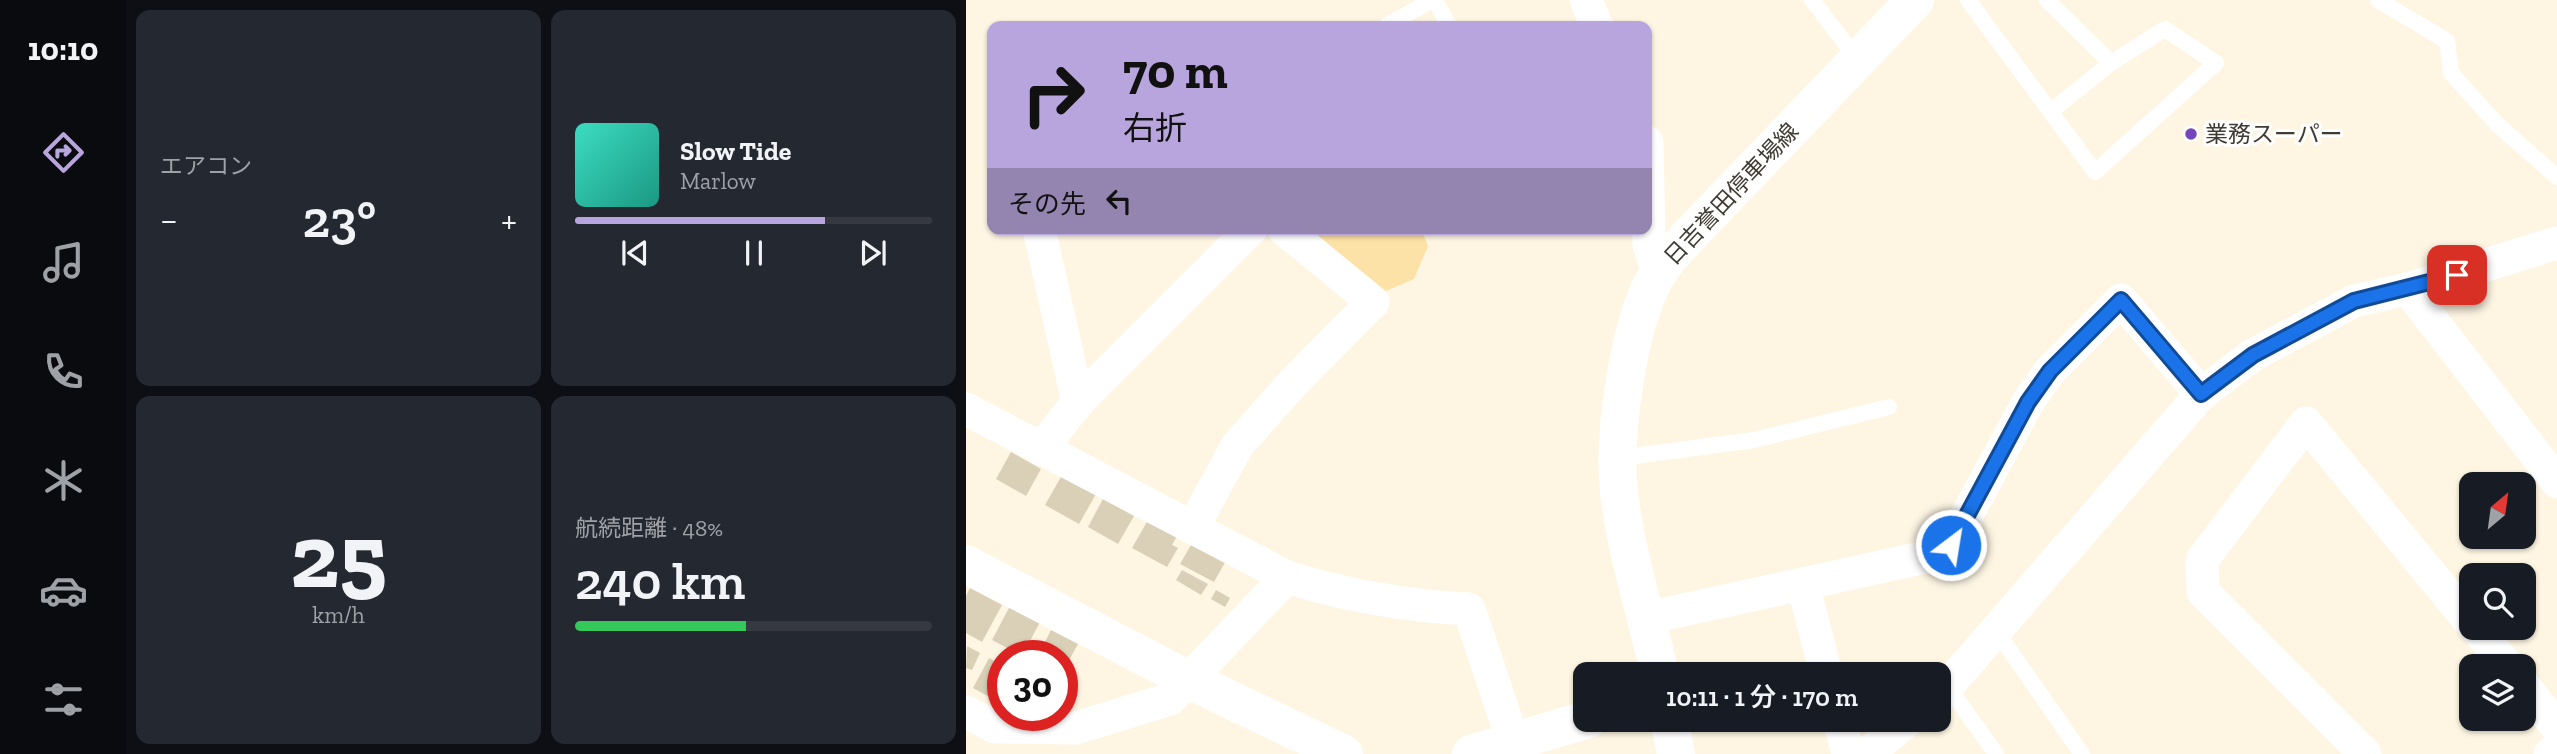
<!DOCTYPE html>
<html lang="ja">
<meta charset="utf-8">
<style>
body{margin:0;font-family:"Zilla Slab","Noto Sans JP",serif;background:#242831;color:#f1f3f6;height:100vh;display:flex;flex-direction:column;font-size:26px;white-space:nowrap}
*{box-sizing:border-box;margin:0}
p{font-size:23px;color:#9ea1a6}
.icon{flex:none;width:38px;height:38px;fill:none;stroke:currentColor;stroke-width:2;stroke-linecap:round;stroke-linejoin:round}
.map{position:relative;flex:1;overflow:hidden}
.details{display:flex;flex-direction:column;gap:10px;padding:10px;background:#0d0f14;width:840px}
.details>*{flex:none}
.banner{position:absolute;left:21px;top:21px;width:665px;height:214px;border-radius:14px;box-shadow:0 2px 5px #0004;background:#b8a5dd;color:#111;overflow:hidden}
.needle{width:46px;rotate:29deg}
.fabs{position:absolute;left:1493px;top:472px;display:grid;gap:14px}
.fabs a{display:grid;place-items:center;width:77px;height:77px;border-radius:14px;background:#171b24;box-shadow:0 2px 5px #0004;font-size:35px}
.speed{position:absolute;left:21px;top:640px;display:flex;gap:14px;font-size:35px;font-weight:700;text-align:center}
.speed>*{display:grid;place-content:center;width:91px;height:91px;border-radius:50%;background:#171b24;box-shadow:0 2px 5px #0004;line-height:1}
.speed .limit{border:10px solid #d22;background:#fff;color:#111}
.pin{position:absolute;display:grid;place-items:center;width:60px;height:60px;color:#fff;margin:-30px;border-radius:14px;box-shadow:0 4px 10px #0006}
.me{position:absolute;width:77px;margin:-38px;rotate:31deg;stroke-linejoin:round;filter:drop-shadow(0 0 5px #0008)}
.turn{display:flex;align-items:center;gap:24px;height:147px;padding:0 21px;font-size:32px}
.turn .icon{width:91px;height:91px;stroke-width:2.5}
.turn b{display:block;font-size:49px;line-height:60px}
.then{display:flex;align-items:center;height:66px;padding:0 21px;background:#0003;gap:14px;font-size:26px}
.big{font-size:52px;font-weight:600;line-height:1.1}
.details .tile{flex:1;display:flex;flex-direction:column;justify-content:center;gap:10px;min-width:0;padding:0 24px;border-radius:14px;background:#242831}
.details .dial{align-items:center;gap:0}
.dial b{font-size:91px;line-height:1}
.song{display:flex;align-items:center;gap:21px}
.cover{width:84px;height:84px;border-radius:10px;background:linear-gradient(135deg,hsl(170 70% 55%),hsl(170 70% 35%))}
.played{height:7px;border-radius:4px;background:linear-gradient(90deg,#b8a5dd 70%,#363941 70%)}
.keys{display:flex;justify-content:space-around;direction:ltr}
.heat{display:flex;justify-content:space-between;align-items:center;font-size:38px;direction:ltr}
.charge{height:10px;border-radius:5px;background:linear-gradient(90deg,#34c759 48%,#363941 0)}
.details .tiles{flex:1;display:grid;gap:10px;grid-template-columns:repeat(2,1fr)}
.trip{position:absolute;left:607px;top:662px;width:378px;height:70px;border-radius:14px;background:#171b24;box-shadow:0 2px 5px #0004;font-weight:600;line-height:70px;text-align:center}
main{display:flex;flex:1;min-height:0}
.dock{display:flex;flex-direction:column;width:126px;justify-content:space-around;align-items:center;background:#090b0e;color:#9ea1a6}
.dock .icon{width:49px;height:49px}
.dock .active{color:#b8a5dd}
.dock b{font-size:32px;color:#f1f3f6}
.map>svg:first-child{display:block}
.green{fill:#fce2a6}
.building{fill:#dad0b8}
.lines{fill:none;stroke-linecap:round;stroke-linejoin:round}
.service{stroke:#fff;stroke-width:16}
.minor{stroke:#fff;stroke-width:33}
.tertiary{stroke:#fff;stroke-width:38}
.secondary{stroke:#fff;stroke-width:38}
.route-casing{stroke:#114b97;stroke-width:18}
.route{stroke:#1a73e8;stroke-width:12}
.poi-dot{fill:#7346be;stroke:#fff;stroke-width:2.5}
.labels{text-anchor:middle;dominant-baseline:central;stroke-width:6;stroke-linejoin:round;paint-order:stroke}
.poi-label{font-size:23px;fill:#403c33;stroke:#fff;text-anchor:start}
.street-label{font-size:23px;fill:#403c33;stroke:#fff}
</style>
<main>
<nav class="dock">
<b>10:10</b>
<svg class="icon active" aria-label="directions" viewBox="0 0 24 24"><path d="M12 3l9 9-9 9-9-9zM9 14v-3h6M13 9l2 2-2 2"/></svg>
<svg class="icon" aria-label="music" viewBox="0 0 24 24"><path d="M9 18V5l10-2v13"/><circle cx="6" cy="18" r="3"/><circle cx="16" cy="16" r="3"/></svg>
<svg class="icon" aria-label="phone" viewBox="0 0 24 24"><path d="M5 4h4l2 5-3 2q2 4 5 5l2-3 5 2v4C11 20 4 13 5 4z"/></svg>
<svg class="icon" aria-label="climate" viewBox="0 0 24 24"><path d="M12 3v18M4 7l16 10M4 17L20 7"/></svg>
<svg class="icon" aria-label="car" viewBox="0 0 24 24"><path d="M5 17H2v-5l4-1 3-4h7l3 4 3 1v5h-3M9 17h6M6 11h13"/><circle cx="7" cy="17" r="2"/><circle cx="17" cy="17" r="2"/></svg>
<svg class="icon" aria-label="filters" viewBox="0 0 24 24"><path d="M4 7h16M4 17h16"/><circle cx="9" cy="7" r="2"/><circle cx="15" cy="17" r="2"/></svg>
</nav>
<section class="details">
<div class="tiles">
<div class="tile"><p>エアコン</p>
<div class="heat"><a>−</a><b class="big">23°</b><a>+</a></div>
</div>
<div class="tile">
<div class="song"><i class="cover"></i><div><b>Slow Tide</b><p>Marlow</p></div></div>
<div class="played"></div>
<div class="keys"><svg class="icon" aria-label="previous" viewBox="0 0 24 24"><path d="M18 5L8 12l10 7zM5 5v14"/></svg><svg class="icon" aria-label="pause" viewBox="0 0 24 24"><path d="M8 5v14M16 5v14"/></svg><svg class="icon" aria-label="next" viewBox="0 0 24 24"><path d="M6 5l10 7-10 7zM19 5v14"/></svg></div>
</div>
<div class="tile dial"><b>25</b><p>km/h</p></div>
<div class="tile"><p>航続距離 · 48%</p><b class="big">240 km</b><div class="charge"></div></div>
</div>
</section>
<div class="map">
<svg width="1591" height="754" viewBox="0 0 1591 754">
<rect width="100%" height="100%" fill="#fef6e3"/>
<polygon class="green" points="335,229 455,229 462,246 448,279 415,293"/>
<g class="building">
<polygon points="45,452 75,469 60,496 30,479"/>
<polygon points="96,475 130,494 113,524 79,505"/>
<polygon points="137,499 168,516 152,544 122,527"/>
<polygon points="186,513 215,529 206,545 212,548 201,567 166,548"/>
<polygon points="229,538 262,557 248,582 214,564"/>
<polygon points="216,570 242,584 235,595 210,580"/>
<polygon points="4,588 36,605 16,642 0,633 0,596"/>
<polygon points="250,590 264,598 259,607 245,599"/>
<polygon points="44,606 74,622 56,656 26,640"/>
<polygon points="85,630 112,644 96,673 96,656 72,656"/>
<polygon points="1,646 14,653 6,670 0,668"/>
<polygon points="23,658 37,666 36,704 7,688"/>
</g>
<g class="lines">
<g class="service">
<polyline points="469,0 483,26"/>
<polyline points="846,0 892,60"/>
<polyline points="1002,0 1129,172 1250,63 1199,29 1145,63 1081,0"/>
<polyline points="1412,0 1481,41 1485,73 1531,124 1591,177"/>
<polyline points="420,26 466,0"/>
<polyline points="1084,112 1145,63"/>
<polyline points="653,458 788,440 923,407"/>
<polyline points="1031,632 1116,754"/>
<polyline points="983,688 1030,754"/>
</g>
<g class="minor">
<polyline points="620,0 631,26"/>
<polyline points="681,142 683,245 692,272"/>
<polyline points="73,229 112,402"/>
<polyline points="1442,289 1591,482"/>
<path d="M0 409 321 577C381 596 440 606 503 609L547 741"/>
<polyline points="75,449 112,402 285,229"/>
<polyline points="227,527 271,446 325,385 407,302 318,229"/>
<polyline points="837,584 860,674"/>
<polyline points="681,618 969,555 985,545 1062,402 1084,371 1155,300 1235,394 1287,355 1388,301 1442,289 1591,243"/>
<polyline points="1510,628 1542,667"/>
<polyline points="1558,686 1591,727"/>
<polyline points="973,696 1235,394"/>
<polyline points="0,712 29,727 110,728 204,699 321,577"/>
<polyline points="873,719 882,754"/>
<polyline points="901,754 943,719"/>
<polyline points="1399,754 1237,592 1236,560 1340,423 1505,623"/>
<polyline points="1584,754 1591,748"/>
</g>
<g class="tertiary">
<polyline points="0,564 221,679 378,754"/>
<polyline points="505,754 623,719"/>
</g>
<g class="secondary">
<path d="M694 674C680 614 660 553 653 492 647 434 662 322 692 273 699 261 710 250 719 240L949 0"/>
<polyline points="703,719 710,754"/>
</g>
</g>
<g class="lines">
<g class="route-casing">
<polyline id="route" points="985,545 1062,402 1084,371 1155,300 1235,394 1287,355 1388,301 1491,275"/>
</g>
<use href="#route" class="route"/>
</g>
<circle class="poi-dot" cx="1225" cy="134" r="7"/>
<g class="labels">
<g class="poi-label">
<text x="1239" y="134">業務スーパー</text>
</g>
<g class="street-label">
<text transform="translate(765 194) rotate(-47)">日吉誉田停車場線</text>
</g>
</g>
</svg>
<div class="fabs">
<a><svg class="needle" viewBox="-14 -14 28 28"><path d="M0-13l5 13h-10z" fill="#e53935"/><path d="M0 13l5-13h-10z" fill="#9ea1a6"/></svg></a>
<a><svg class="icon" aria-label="search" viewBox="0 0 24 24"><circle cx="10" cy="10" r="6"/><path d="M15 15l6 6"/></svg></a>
<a><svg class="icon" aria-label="layers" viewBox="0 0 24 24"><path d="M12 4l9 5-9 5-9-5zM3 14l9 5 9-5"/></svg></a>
</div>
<div class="speed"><div class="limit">30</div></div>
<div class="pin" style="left:1491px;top:275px;background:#d93025"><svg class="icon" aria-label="arrive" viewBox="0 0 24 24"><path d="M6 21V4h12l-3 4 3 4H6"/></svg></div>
<svg class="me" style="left:985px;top:545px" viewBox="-20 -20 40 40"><circle r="17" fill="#1a73e8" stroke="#fff" stroke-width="3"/><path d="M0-11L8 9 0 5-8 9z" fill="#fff"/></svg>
<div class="trip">10:11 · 1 分 · 170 m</div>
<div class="banner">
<div class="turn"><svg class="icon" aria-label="right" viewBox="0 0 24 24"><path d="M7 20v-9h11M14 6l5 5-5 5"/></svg><div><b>70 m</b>右折</div></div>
<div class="then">その先<svg class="icon" aria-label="left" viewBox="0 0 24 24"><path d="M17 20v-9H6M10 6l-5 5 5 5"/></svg></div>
</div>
</div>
</main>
